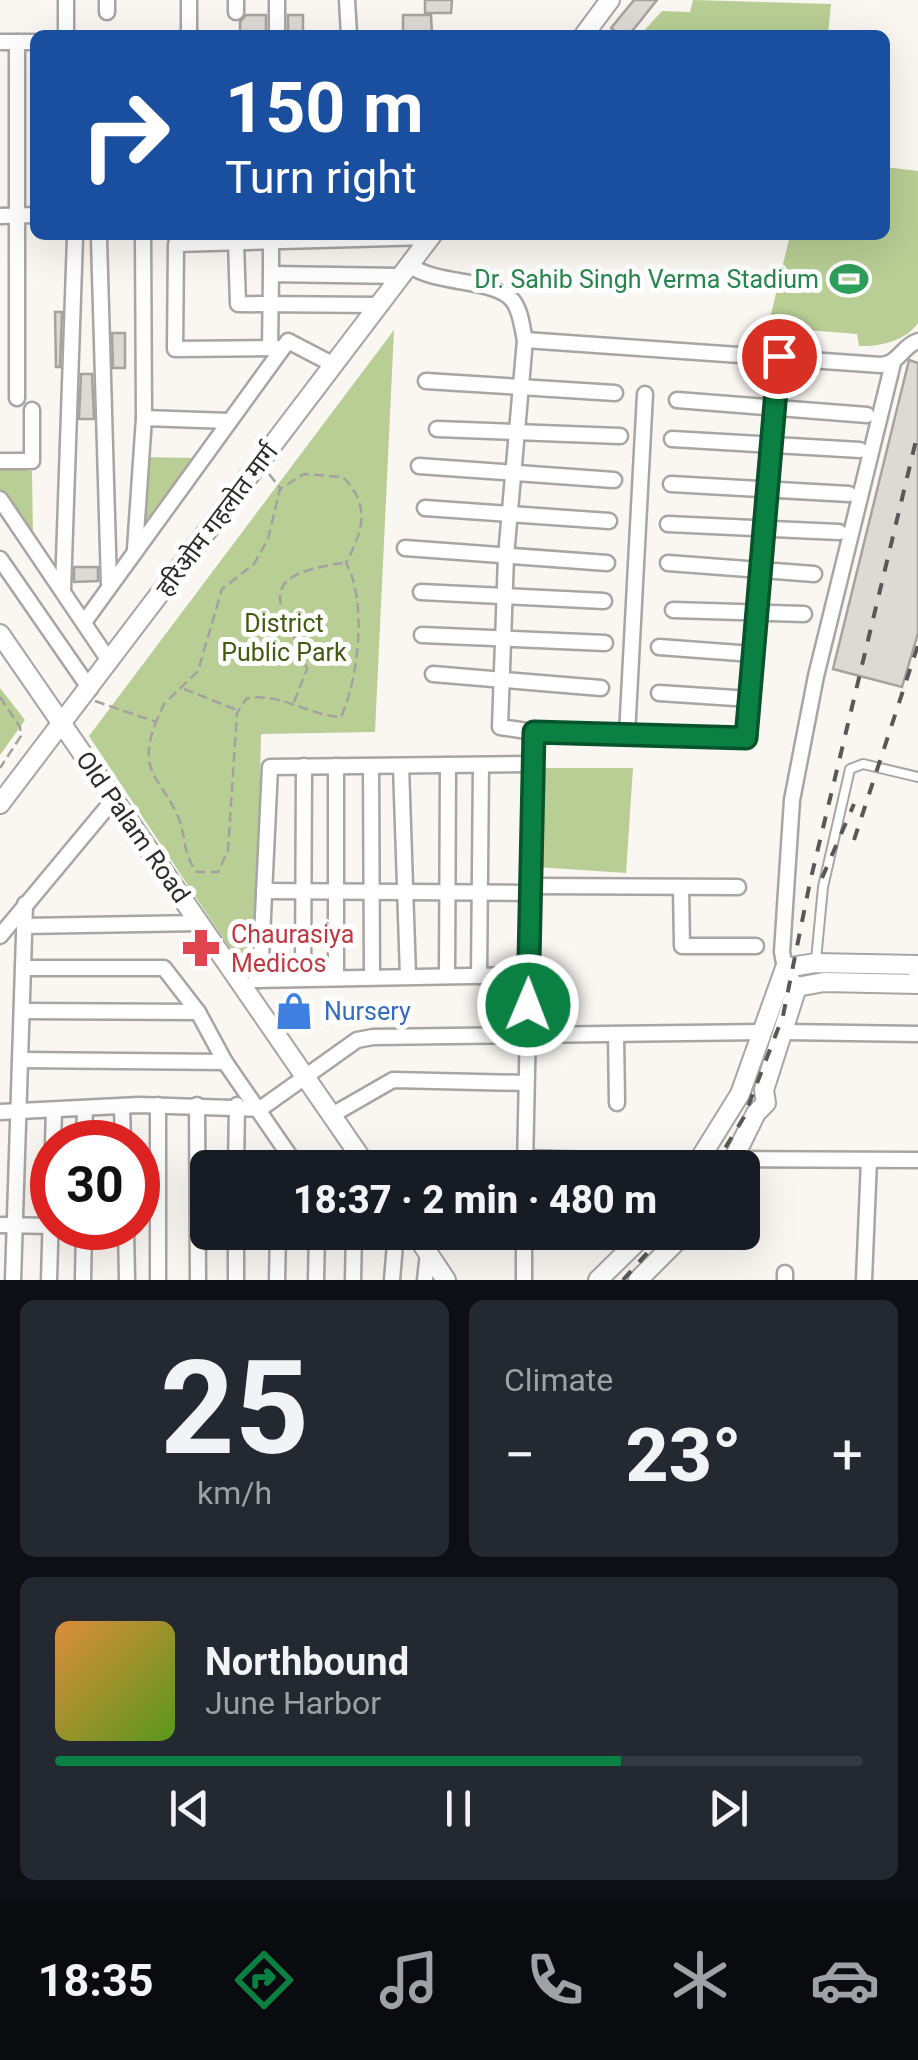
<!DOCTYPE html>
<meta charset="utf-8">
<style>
body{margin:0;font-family:Roboto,"Noto Sans Devanagari",sans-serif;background:#242831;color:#f1f3f6;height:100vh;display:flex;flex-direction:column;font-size:38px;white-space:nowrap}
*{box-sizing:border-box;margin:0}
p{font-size:32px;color:#9ea1a6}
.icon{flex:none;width:55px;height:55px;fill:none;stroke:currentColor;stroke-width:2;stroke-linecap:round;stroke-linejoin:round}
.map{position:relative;height:1280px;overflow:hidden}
.drawer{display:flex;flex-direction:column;gap:20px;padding:20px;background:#0d0f14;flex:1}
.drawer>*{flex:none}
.hud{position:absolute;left:30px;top:30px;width:860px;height:210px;border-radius:15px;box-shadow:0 10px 40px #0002;background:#1a4fa0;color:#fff;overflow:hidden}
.speed{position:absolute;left:30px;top:1120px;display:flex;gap:20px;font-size:50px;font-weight:700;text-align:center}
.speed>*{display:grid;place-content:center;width:130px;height:130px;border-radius:50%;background:#171b24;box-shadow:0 10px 40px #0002;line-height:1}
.speed .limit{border:15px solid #d22;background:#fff;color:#111}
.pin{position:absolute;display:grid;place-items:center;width:85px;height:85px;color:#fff;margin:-42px;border:5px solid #fff;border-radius:50%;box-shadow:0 2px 10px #0007}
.me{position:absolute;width:110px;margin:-55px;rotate:1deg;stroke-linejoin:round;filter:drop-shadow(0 0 8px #0008)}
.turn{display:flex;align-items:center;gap:35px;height:210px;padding:0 30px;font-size:45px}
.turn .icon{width:130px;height:130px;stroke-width:2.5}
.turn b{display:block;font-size:70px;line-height:85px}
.big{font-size:75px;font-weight:800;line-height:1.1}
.drawer .widget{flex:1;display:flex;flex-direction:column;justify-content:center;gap:15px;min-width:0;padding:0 35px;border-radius:15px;background:#242831}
.drawer .dial{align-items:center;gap:0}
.dial b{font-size:130px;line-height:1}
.song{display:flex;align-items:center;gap:30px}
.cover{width:120px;height:120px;border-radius:15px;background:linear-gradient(135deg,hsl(30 70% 55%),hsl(90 70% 35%))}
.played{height:10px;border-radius:5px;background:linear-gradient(90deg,#0b8043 70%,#363941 70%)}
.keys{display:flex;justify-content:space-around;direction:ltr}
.heat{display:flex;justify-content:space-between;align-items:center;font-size:55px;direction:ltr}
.drawer .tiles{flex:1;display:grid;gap:20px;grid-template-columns:1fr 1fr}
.widget:last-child{grid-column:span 2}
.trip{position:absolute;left:190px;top:1150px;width:570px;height:100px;border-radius:15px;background:#171b24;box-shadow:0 10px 40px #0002;font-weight:800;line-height:100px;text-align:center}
.menu{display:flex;height:160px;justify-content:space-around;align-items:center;background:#090b0e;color:#9ea1a6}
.menu .icon{width:70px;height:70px}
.menu .on{color:#0b8043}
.menu b{font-size:45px;color:#f1f3f6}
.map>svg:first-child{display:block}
.green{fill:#b8ce94}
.building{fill:#dddad6;stroke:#a5a29f;stroke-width:2.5}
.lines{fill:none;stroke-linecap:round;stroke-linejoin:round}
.service-casing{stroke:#a8a5a2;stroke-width:12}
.minor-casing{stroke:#a8a5a2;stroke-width:19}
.tertiary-casing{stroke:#a8a5a2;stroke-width:22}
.path{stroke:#a4a29f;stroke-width:2.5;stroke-dasharray:10 5;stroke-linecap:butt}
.service{stroke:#fff;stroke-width:8}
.minor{stroke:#fff;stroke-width:14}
.tertiary{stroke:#fff;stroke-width:18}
.rail{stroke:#595856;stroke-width:4;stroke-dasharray:12 12;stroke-linecap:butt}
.route-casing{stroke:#07532c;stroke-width:25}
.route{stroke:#0b8043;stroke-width:18}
.labels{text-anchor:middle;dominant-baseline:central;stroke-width:10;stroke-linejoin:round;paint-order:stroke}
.leisure-label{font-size:25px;fill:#27864d;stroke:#fff;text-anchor:end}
.street-label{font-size:25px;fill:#2d2c2b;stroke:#fff}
.park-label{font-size:25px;fill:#445912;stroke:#fff}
.health-label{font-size:25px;fill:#be3a42;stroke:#fff;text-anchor:start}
.shop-label{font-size:25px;fill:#366cbe;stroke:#fff;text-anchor:start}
</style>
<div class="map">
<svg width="918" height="1280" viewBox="0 0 918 1280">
<rect width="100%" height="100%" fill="#faf7f3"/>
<g class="green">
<polygon points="693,0 831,4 828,35 640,35 662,11 690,12"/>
<path d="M885 167 918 171V323C906 341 879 347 859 346L857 334 768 327 790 235H885Z"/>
<polygon points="394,330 375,732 261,734 256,988 89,736"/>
<polygon points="145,457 197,458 139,540"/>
<polygon points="0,467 32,471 33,538 0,492"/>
<polygon points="0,688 25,720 0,755"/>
<polygon points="541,768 633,768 626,873 537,867"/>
</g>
<g class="building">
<polygon points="425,0 452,0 451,13 425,13"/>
<polygon points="634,0 657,0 629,35 620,35 611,28"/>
<polygon points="246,15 266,15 266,35 240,35 240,22"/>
<rect x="288" y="15" width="15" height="20"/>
<polygon points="403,15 431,15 432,35 403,35"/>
<polygon points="55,312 62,312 60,367 56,367"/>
<polygon points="112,333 125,333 125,368 113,368"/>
<polygon points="909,360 918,363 918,633 902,687 833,669"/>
<polygon points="81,374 92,374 94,419 79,419"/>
<polygon points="74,567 98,567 98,581 74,582"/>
</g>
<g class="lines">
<g class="service-casing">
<polyline id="service" points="816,960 823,887 850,769 863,764 918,777"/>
</g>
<g class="minor-casing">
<g id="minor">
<polyline points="66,0 66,35"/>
<polyline points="107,0 107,12"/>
<polyline points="236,0 236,12"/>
<polyline points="277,0 277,35"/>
<polyline points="347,0 349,35"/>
<polyline points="189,35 189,0"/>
<polyline points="0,42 35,42"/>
<polyline points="17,42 17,398"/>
<polyline points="0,216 35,215"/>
<polyline points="99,239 109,585"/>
<polyline points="236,242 238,304 379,305"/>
<path d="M409 265C438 286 496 278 513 301 521 311 522 328 525 340L506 556 500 727 534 732 746 738 779 356"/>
<polyline points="271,274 271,241"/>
<path d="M525 340 881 365C900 363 902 346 918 341"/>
<polyline points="270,348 271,274 401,276"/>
<polyline points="282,348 175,349 176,244 430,237"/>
<polyline points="426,381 615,393"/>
<polyline points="677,400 867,415"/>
<polyline points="144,418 229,421"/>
<polyline points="437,429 620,436"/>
<polyline points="672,439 860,450"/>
<polyline points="0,461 32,461 32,410"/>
<polyline points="419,466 614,480"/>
<polyline points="671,484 849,494"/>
<polyline points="0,499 110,662"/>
<polyline points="425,508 609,521"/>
<polyline points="668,524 839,532"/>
<polyline points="405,548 607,563"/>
<polyline points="135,549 144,418 143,235"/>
<polyline points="0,559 90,689"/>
<polyline points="668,563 814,574"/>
<polyline points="63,589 75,238"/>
<polyline points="421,592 604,601"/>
<polyline points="673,610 804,614"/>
<polyline points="85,621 288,341 334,365"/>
<polyline points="422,635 605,643"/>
<polyline points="659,647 753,654"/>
<polyline points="433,674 601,688"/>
<polyline points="659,693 750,699"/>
<polyline points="627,735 645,394"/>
<polyline points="336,766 336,977"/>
<polyline points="371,766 372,976"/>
<polyline points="401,766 408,976"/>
<polyline points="531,886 738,887"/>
<polyline points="681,887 682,946 756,946"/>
<polyline points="264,891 530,893"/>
<polyline points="24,926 200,923"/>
<polyline points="0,936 114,799"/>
<polyline points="23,968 164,968 198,1012 225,1062 298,1168"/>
<polyline points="447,976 448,765"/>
<polyline points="479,976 481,765"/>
<polyline points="303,978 304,766"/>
<polyline points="255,980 529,975"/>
<polyline points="260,980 270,767 533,764"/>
<polyline points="797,987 785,968 782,952 792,800 816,676 893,363"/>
<polyline points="22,1011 198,1012"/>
<polyline points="785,1032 918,1034"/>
<polyline points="616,1034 617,1103"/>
<polyline points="20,1060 225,1062"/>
<polyline points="197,1105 198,1280"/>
<polyline points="122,1106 123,1142"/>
<polyline points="0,1112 139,1105 260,1109 357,1040 373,1037 764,1032"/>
<polyline points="332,1115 393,1080 526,1083"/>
<polyline points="84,1142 85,1108"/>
<polyline points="525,1158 697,1163"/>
<polyline points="735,1159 918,1160"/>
<polyline points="236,1168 237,1105"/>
<polyline points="525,1168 534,732"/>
<polyline points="0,1225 52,1226"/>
<polyline points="126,1228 127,1280"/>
<polyline points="13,1280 25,904"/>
<polyline points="49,1280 54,1110"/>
<polyline points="83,1280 84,1228"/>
<polyline points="158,1280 158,1105"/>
<polyline points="236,1280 236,1232"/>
<polyline points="277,1280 278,1232"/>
<polyline points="316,1280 317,1232"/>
<polyline points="353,1280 354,1232"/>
<polyline points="392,1280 396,1232"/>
<polyline points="425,1280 428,1253"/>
<polyline points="524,1280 524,1232"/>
<polyline points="785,1280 785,1273"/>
<polyline points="864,1280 869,1160"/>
</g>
</g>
<g class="tertiary-casing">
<g id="tertiary">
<polyline points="584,35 610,0"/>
<polyline points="0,634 368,1168"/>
<polyline points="0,804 432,235"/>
<polyline points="694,1168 740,1094 785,968 815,963 918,965 918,984"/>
<polyline points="729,1168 756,1113 766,1103 764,1090 797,987 824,982 918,984"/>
<polyline points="414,1232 446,1280"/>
<polyline points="598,1280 647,1232"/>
<polyline points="638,1280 686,1232"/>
</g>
</g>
<g class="path">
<polyline points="269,474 280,488"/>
<polyline points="184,689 237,710"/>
<polyline points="0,697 20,727 21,736 0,768"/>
<path d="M95 701 156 722C136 774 161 776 179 819 186 838 183 855 197 872H218L228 850 237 713 247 698C282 693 307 715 341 717 359 677 367 600 346 563 363 530 371 506 343 477L304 474 280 489 268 539 254 564 222 589 198 671 164 704 156 722"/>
<path d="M294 702 307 669C287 609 243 577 343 563"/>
</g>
<use href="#service" class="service"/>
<use href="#minor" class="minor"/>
<use href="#tertiary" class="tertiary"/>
<g class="rail">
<polyline points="854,840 918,645"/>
<polyline points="822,878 854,804"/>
<polyline points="713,1168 744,1117 783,1016 810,882 918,432"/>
<polyline points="623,1280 666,1232"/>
</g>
</g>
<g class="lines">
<g class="route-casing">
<polyline id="route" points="528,1005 534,732 746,738 779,356"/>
</g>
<use href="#route" class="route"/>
</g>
<defs>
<g id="stadium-bare" transform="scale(3)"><path d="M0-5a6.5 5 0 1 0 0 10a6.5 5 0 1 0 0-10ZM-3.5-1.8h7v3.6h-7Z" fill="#2e9e5b" stroke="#fff" stroke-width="2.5" paint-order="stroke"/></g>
<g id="pharmacy-bare" transform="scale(3)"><path d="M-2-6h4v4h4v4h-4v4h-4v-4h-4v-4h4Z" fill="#e0444e" stroke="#fff" stroke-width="2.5" paint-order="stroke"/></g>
<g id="shop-bare" transform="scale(3)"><path d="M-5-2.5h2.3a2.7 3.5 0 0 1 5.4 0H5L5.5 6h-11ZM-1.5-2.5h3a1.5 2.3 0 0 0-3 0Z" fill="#3f7fe0" stroke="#fff" stroke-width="2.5" paint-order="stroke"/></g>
</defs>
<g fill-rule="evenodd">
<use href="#stadium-bare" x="849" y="279"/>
<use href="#pharmacy-bare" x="201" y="948"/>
<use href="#shop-bare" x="294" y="1011"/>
</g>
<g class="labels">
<g class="leisure-label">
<text x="819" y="279">Dr. Sahib Singh Verma Stadium</text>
</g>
<g class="street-label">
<text transform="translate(217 520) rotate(-53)">हरिओम गहलोत मार्ग</text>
<text transform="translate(133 827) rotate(55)">Old Palam Road</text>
</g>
<g class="park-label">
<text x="284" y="623">District<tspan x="284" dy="29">Public Park</tspan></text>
</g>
<g class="health-label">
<text x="231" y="934">Chaurasiya<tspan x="231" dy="29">Medicos</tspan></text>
</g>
<g class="shop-label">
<text x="324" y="1011">Nursery</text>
</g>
</g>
</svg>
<div class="speed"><div class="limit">30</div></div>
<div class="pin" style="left:779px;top:356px;background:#d93025"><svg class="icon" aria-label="arrive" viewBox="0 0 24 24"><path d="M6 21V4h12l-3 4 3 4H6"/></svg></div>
<svg class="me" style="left:528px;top:1005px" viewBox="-20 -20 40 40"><circle r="17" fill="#0b8043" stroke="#fff" stroke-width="3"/><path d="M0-11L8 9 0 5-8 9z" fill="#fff"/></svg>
<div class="trip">18:37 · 2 min · 480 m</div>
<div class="hud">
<div class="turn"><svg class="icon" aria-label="right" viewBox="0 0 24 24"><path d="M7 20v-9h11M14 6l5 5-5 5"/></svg><div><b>150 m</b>Turn right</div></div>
</div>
</div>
<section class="drawer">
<div class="tiles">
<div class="widget dial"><b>25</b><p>km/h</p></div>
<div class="widget"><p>Climate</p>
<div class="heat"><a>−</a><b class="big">23°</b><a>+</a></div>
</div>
<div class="widget">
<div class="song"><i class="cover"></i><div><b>Northbound</b><p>June Harbor</p></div></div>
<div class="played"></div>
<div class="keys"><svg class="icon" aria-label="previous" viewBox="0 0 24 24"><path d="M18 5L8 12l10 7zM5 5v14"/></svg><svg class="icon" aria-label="pause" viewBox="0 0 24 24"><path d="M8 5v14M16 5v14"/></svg><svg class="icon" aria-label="next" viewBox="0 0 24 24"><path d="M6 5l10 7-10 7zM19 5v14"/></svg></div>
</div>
</div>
</section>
<nav class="menu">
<b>18:35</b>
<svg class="icon on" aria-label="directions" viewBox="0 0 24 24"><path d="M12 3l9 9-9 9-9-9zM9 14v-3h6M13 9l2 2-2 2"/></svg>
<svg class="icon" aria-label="music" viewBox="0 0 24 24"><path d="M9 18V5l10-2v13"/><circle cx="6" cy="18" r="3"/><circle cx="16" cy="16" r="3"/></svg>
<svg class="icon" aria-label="phone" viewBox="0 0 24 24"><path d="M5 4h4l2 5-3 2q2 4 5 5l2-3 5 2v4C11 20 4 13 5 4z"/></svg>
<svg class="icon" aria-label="climate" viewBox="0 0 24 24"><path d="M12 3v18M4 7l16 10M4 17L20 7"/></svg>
<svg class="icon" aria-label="car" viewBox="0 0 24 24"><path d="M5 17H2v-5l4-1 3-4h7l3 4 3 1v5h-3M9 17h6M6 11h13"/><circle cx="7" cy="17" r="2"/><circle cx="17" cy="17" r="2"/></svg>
</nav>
